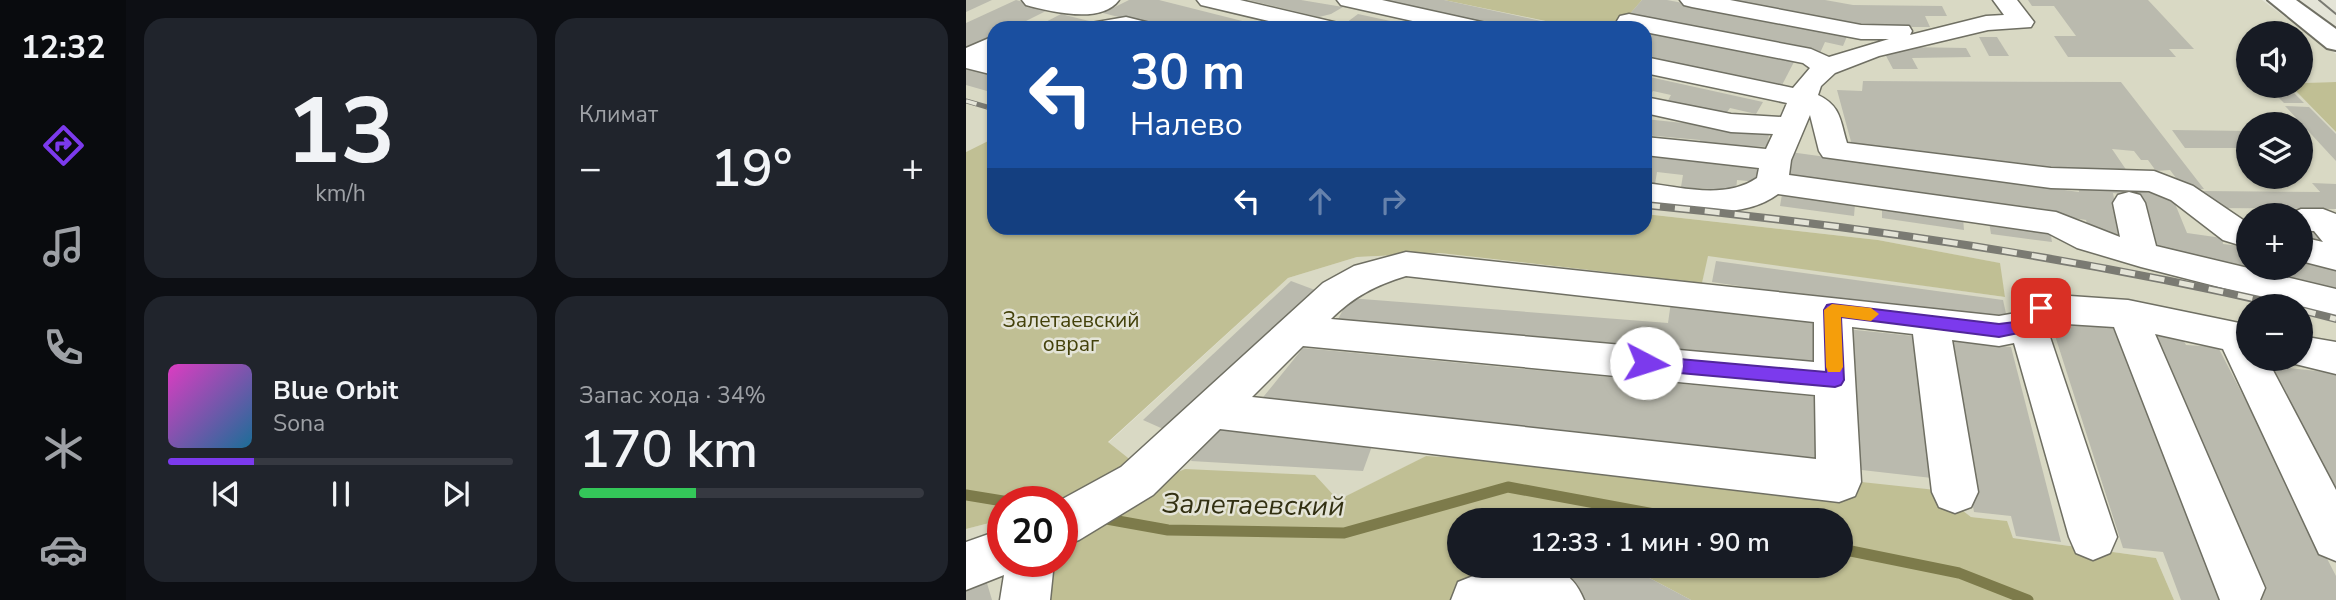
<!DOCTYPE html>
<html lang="ru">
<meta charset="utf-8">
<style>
body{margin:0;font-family:"Nunito Sans",sans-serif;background:#20242c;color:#f1f3f6;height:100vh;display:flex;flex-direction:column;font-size:26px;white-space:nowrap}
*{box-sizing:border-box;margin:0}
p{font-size:23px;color:#9ea1a6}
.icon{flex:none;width:38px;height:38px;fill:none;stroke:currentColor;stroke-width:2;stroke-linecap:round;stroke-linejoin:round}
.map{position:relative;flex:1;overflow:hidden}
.panel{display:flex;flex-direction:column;gap:18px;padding:18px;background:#0d0f14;width:840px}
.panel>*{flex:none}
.hud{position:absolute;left:21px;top:21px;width:665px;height:214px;border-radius:21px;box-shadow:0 2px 5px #0004;background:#1a4fa0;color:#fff;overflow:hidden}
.tools{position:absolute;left:1270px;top:21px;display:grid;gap:14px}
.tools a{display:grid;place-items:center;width:77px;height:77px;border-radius:50%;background:#171b24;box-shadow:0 2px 5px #0004;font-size:35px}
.speed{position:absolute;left:21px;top:486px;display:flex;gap:14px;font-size:35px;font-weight:700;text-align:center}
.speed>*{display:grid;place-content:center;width:91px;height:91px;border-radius:50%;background:#171b24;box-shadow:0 2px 5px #0004;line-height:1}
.speed .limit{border:10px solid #d22;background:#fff;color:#111}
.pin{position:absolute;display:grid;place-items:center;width:60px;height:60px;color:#fff;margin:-30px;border-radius:14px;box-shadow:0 4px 10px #0006}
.me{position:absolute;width:77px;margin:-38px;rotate:95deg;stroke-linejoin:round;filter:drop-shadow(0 0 5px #0008)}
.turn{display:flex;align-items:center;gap:24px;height:147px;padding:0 28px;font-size:32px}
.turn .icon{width:91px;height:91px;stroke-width:2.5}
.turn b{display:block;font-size:49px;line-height:60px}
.lanes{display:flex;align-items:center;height:66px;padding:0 28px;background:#0003;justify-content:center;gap:35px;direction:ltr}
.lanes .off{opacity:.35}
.big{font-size:52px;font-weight:600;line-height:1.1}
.panel .tile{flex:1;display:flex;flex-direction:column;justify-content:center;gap:10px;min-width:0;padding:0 24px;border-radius:21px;background:#20242c}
.panel .dial{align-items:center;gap:0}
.dial b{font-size:91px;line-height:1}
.song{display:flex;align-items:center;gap:21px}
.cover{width:84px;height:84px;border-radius:10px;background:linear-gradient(135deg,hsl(310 70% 55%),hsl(200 70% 35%))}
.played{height:7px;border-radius:4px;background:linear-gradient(90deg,#7c3aed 25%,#363941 25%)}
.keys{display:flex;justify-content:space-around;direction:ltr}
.heat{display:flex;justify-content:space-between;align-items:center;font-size:38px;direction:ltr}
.charge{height:10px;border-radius:5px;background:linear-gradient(90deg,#34c759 34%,#363941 0)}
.panel .tiles{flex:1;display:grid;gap:18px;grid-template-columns:repeat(2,1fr)}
.trip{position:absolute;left:481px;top:508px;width:406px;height:70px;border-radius:35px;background:#171b24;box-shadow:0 2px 5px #0004;font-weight:600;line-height:70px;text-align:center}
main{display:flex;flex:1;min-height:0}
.tab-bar{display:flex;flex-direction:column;width:126px;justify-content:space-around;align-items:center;background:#090b0e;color:#9ea1a6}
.tab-bar .icon{width:49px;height:49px}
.tab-bar .on{color:#7c3aed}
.tab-bar b{font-size:32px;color:#f1f3f6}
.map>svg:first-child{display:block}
.built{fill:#d9d9c4;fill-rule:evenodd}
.green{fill:#c0bf94}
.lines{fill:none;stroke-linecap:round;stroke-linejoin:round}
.stream{stroke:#7d7b4b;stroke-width:11}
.building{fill:#babaae}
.minor-casing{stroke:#6f6f63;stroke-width:3}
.major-casing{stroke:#6f6f63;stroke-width:4}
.minor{fill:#fff;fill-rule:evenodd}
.major{fill:#fff;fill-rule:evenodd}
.tram{stroke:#7a7a72;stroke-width:2}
.rail-far1-casing{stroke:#7a7a72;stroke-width:5}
.rail-casing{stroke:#7a7a72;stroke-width:8}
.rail-far1{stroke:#e4e4d7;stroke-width:3.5;stroke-dasharray:11;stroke-linecap:butt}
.rail{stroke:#e4e4d7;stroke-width:5;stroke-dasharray:15;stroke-linecap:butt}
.route{fill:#7c3aed;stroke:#51269a;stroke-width:2}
.slow{fill:#f59e0b}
.labels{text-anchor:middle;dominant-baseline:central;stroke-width:5;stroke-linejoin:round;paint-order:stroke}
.park-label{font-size:21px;fill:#43410a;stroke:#e4e4d7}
.near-water-label{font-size:28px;font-style:italic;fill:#323012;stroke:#e4e4d7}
</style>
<main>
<nav class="tab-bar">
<b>12:32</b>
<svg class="icon on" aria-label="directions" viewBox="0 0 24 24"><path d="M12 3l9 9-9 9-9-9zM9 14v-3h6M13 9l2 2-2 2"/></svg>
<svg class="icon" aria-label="music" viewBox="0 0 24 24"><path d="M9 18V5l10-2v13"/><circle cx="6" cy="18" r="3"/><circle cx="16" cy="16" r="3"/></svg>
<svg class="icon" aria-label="phone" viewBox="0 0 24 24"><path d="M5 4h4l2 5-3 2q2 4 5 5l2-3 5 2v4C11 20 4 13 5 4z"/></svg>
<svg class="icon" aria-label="climate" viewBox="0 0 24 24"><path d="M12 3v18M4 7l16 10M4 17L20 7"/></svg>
<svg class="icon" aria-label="car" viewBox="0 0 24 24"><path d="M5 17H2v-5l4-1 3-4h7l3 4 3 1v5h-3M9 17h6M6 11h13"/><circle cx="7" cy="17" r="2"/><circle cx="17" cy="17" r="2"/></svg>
</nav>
<section class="panel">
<div class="tiles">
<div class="tile dial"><b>13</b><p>km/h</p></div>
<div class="tile"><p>Климат</p>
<div class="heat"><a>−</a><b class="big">19°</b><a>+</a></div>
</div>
<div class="tile">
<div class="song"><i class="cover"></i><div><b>Blue Orbit</b><p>Sona</p></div></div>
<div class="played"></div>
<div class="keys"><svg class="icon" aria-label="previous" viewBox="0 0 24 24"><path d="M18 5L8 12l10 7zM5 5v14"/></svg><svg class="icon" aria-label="pause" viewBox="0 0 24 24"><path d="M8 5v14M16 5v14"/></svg><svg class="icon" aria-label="next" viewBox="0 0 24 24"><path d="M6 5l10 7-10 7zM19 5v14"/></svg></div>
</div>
<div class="tile"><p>Запас хода · 34%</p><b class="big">170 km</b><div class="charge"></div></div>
</div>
</section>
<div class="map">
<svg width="1370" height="600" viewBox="0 0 1370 600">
<rect width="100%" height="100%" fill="#e4e4d7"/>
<g class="built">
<polygon points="0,0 478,0 613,28 28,28 28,138 0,152"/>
<path d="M676 0H1296L1370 54V82L1335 83V33H1283V86H1325L1370 132V184H1347L1370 211V600H1208L1190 558 1047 538 1040 521 1005 517 970 490 460 456 372 500 191 481 142 443 322 278 391 257 474 253 736 283 741 255 1039 297 1033 263 912 240 679 214V28H652ZM898 81 1155 82 1204 149H1146L896 91ZM1283 124H1335V177H1283ZM1283 215H1335V268H1283ZM1283 306H1335V359H1283Z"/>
<polygon points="31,521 37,532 37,562 53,562 74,600 0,600 0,529"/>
</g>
<g class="green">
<polygon points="478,0 676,0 652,28 613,28"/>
<polygon points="1370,82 1370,132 1325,86 1335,86 1335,83"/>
<polygon points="28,138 28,228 679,228 679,214 912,240 1034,263 1039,297 742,256 736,283 474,253 391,257 322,278 142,442 191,481 219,469 349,475 372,500 460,456 886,481 970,490 1005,517 1041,521 1047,538 1190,558 1208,600 725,600 659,565 875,565 875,520 494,520 494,565 586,565 578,578 486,600 74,600 53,562 96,562 96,502 37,502 37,532 31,521 0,529 0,152"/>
</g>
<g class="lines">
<g class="stream">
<polyline points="0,495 43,502"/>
<polyline points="135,518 202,530 378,533 542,487 721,520"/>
<polyline points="875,549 993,573 1062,600"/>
</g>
</g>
<g class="building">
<polygon points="0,0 26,0 0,12"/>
<polygon points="50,0 84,9 46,28 28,28 28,37 0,50 0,23"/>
<polygon points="163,0 193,0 304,28 195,28 137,13"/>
<polygon points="282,0 335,0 377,7 365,14 353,17"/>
<polygon points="415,0 478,0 607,28 541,28"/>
<polygon points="676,0 701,0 882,34 877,46 859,42 854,53 662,16"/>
<polygon points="760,0 859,0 887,5 976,6 981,16 959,16 964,27 895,27"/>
<polygon points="1062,0 1182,0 1228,49 1203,49 1210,57 1102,57 1088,36 1110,36 1088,6 1066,6"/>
<polygon points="95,14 127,22 116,28 68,28"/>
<polygon points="392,14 452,27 452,28 402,28 380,23"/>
<polygon points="679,29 829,60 815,87 679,58"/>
<polygon points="1013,37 1031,37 1043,56 1023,56"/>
<polygon points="941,47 1000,48 1005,57 946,58 952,69 927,69 918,52"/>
<polygon points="0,67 28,75 28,93 0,85"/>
<polygon points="679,76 797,102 790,114 764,108 759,115 700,104 705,95 687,91 679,102"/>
<polygon points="897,81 1155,82 1238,189 1219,190 1204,170 1190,171 1182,160 1175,160 1168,151 1146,149 1161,171 1039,166 887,149 871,90 896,91"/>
<polygon points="1301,86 1321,86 1338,103 1318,103"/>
<polygon points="1319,106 1343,107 1370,134 1370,161"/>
<polygon points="679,119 803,132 802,147 733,144 734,140 679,135"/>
<polygon points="1206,130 1283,131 1283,148 1219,148"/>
<polygon points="679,152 793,163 791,182 771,180 770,191 715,187 717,175 691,172 688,190 679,189"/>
<polygon points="824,152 1113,192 1112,186 1205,194 1221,233 1256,238 1257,244 1283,247 1283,268 1335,268 1335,260 1370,266 1370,293 1343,289 1339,281 1264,269 1262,263 1189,254 1171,196 1147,193 1155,236 1123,231 1120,220 818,174"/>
<polygon points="1346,183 1370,184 1370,209 1247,208 1234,191 1354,192"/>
<polygon points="816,194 889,204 888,216 814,206"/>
<polygon points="916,207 997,218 998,230 916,218"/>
<polygon points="1023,222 1084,230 1086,242 1025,234"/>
<polygon points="1335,227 1349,227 1364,245 1335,242"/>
<polygon points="750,261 1037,300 1041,318 1006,320 746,282"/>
<polygon points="325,281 349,290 204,432 177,420"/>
<polygon points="383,298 702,323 705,302 849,314 851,364 370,323"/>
<polygon points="1084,320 1149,325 1258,600 1215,600 1197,552 1157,548"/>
<polygon points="880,329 948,336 966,478 887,469"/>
<polygon points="1180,334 1215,336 1220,345 1252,347 1370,576 1370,600 1296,600"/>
<polygon points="977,340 1045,347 1095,542 1050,536 1045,516 1008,512"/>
<polygon points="337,348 853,397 858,459 294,401"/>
<polygon points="1303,366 1370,373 1370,497"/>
<polygon points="243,426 410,435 397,471 225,461"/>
<polygon points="586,565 659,565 725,600 618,600 578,578"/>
<polygon points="18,573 26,600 0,600 0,583"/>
</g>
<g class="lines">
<g class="minor-casing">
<g id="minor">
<path d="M56 0H153C135 25 83 11 60 5Z"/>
<polygon points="231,0 274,0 372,23 375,28 332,28 235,5"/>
<polygon points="371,0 416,0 520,23 523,28 478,28 375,5"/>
<path d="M714 0H764L895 25 943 26 946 31 944 35 1020 16 1038 15 1027 0H1051L1068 22 1065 27 1022 30 913 56 869 73 855 86 852 95C875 106 874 120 881 143L1085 168 1188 171 1227 186 1283 224V248L1257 240 1205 200 1183 191 1085 188 857 157 853 151 844 115 825 160 823 175 1090 212 1154 237 1147 203 1152 195 1163 192 1174 195 1179 203 1190 246 1370 289V317L1175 267 1111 248 1082 233 812 194C774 222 722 209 679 203V183C715 187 759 200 791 178L793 168 679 155V137L800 149 807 134 765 132 679 113V97L765 114 815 117 821 103 679 73V57L827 88 844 68 837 63 679 32V28L654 26 651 21 654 16 663 14 845 49 863 57 923 39H895L726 7 718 5Z"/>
<polygon points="160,17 184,23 187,28 122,28 125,23"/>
<polygon points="28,36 28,54 21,57 28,59 28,75 0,68 0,48"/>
<polygon points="1335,209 1357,209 1370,214 1370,270 1335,261 1335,237 1357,242 1348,231 1335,231 1335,215 1321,215"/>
<path d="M440 252 1033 316 1050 313 1062 298 1075 294 1162 300 1283 325V359H1301L1370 490V561L1353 554 1257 349 1189 334 1299 588 1294 600H1254L1148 327 1085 323 1081 328 1151 537 1144 553 1127 560 1110 553 1103 537 1048 343 1033 346 986 340 1012 492 1005 507 989 513 973 507 966 492 947 334 886 327 895 482 889 496 873 502 254 429 187 495 113 540 96 546V502H91L155 467 357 283 388 266ZM440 276 848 322V362L365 319C387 297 410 285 440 276ZM337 346 849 395 850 459 286 397Z"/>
<polygon points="1335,336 1370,342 1370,374 1321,362 1320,359 1335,359"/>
<polygon points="37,529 37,562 88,562 84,600 34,600 38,575 0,590 0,542"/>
<path d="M535 565C572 565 602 560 618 600H485L492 582Z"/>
</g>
</g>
<g class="major-casing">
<polygon id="major" points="1302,0 1330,0 1370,29 1370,50 1361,48"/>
</g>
<use href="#minor" class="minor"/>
<use href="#major" class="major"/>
<polyline class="tram" points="1353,0 1370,14"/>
<g class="rail-far1-casing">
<polyline id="rail-far1" points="0,101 28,109"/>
</g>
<g class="rail-casing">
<g id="rail">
<path d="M679 205C895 226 1108 257 1320 306"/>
<polyline points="1335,310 1370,319"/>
</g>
</g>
<use href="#rail-far1" class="rail-far1"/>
<use href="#rail" class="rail"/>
</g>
<polygon class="route" points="1075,302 1083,308 1067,330 1033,337 875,317 878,380 875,385 869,387 680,370 674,368 671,363 674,358 680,356 860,372 858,310 861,305 866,304 1033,324 1057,321 1069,303"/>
<polygon class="slow" points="866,304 905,308 913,314 905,321 875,317 877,367 874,372 862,372 860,367 858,310"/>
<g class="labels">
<g class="park-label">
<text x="105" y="320">Залетаевский<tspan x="105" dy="24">овраг</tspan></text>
</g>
<g class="near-water-label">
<text transform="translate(287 505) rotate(1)">Залетаевский</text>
</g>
</g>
</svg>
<div class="tools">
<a><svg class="icon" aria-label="sound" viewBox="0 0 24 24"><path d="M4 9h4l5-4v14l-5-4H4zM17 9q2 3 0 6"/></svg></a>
<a><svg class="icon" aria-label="layers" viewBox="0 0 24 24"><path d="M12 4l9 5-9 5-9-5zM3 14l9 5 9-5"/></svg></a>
<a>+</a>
<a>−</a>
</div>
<div class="speed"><div class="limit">20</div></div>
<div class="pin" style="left:1075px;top:308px;background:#d93025"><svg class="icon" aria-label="arrive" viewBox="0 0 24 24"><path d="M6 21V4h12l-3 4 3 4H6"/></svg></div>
<svg class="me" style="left:680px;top:363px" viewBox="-20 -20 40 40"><circle r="19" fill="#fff"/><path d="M0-13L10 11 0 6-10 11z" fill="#7c3aed"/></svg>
<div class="trip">12:33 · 1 мин · 90 m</div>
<div class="hud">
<div class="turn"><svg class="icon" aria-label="left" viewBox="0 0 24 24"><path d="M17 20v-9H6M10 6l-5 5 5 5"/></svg><div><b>30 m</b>Налево</div></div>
<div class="lanes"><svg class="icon" aria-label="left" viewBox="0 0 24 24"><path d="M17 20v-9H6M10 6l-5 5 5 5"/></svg><svg class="icon off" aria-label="ahead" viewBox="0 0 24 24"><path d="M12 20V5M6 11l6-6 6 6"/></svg><svg class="icon off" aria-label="right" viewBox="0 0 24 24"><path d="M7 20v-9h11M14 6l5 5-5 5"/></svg></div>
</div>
</div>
</main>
